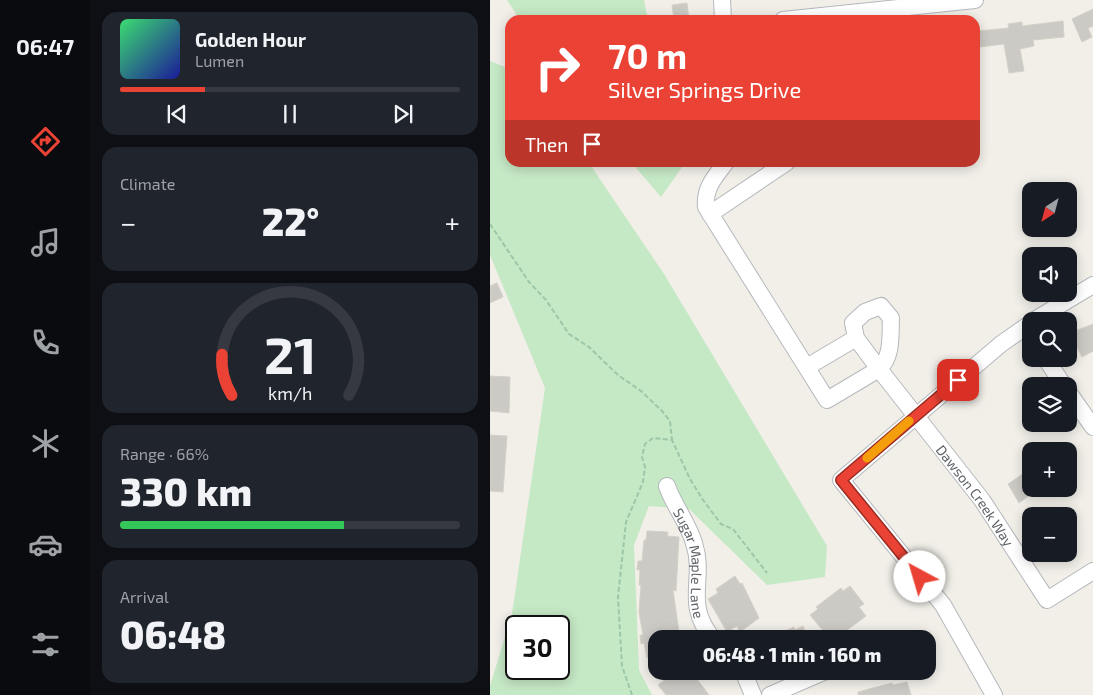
<!DOCTYPE html>
<meta charset="utf-8">
<style>
body{margin:0;font-family:"Exo 2",sans-serif;background:#20242c;color:#f1f3f6;height:100vh;display:flex;flex-direction:column;font-size:19px;white-space:nowrap}
*{box-sizing:border-box;margin:0}
p{font-size:16px;color:#9ea1a6}
.icon{flex:none;width:28px;height:28px;fill:none;stroke:currentColor;stroke-width:2;stroke-linecap:round;stroke-linejoin:round}
.map{position:relative;flex:1;overflow:hidden}
.drawer{display:flex;flex-direction:column;gap:12px;padding:12px;background:#0d0f14;width:400px}
.drawer>*{flex:none}
.hud{position:absolute;left:15px;top:15px;width:475px;height:152px;border-radius:15px;box-shadow:0 2px 12px #0003;background:#ea4335;color:#fff;overflow:hidden}
.needle{width:32px;rotate:216deg}
.controls{position:absolute;left:532px;top:182px;display:grid;gap:10px}
.controls a{display:grid;place-items:center;width:55px;height:55px;border-radius:10px;background:#171b24;box-shadow:0 2px 12px #0003;font-size:25px}
.speed{position:absolute;left:15px;top:615px;display:flex;gap:10px;font-size:25px;font-weight:700;text-align:center}
.speed>*{display:grid;place-content:center;width:65px;height:65px;border-radius:50%;background:#171b24;box-shadow:0 2px 12px #0003;line-height:1}
.speed .limit{border:2px solid #111;border-radius:8px;background:#fff;color:#111}
.pin{position:absolute;display:grid;place-items:center;width:42px;height:42px;color:#fff;margin:-21px;border-radius:10px;box-shadow:0 2px 8px #0006}
.me{position:absolute;width:55px;margin:-28px;rotate:321deg;stroke-linejoin:round;filter:drop-shadow(0 0 4px #0008)}
.turn{display:flex;align-items:center;gap:18px;height:105px;padding:0 20px;font-size:22px}
.turn .icon{width:65px;height:65px;stroke-width:2.5}
.turn b{display:block;font-size:35px;line-height:42px}
.then{display:flex;align-items:center;height:48px;padding:0 20px;background:#0003;gap:10px;font-size:19px}
.big{font-size:38px;font-weight:800;line-height:1.1}
.drawer .card{flex:1;display:flex;flex-direction:column;justify-content:center;gap:8px;min-width:0;padding:0 18px;border-radius:15px;background:#20242c}
.drawer .dial{align-items:center;gap:0}
.dial svg{height:130px;overflow:visible;fill:none;stroke:#363941;stroke-width:7;stroke-linecap:round;text-anchor:middle}
.dial text{fill:#f1f3f6;stroke:none}
.song{display:flex;align-items:center;gap:15px}
.cover{width:60px;height:60px;border-radius:8px;background:linear-gradient(135deg,hsl(140 70% 55%),hsl(240 70% 35%))}
.played{height:5px;border-radius:2px;background:linear-gradient(90deg,#ea4335 25%,#363941 25%)}
.keys{display:flex;justify-content:space-around;direction:ltr}
.heat{display:flex;justify-content:space-between;align-items:center;font-size:28px;direction:ltr}
.charge{height:8px;border-radius:4px;background:linear-gradient(90deg,#34c759 66%,#363941 0)}
.trip{position:absolute;left:158px;top:630px;width:288px;height:50px;border-radius:15px;background:#171b24;box-shadow:0 2px 12px #0003;font-weight:800;line-height:50px;text-align:center}
main{display:flex;flex:1;min-height:0}
.menu{display:flex;flex-direction:column;width:90px;justify-content:space-around;align-items:center;background:#090b0e;color:#9ea1a6}
.menu .icon{width:35px;height:35px}
.menu .current{color:#ea4335}
.menu b{font-size:22px;color:#f1f3f6}
.map>svg:first-child{display:block}
.green{fill:#c5e8c5;fill-rule:evenodd}
.building{fill:#cccac5;stroke:#d6d1c6}
.lines{fill:none;stroke-linecap:round;stroke-linejoin:round}
.minor-casing{stroke:#b5b8bc;stroke-width:18}
.path{stroke:#9cc7a9;stroke-width:2;stroke-dasharray:5 2.5;stroke-linecap:butt}
.minor{stroke:#fff;stroke-width:16}
.route-casing{stroke:#982c22;stroke-width:12}
.route{stroke:#ea4335;stroke-width:9}
.slow{stroke:#f59e0b;stroke-width:9}
.labels{text-anchor:middle;dominant-baseline:central;stroke-width:5;stroke-linejoin:round;paint-order:stroke}
.street-label{font-size:14px;fill:#5f6368;stroke:#fff}
</style>
<main>
<nav class="menu">
<b>06:47</b>
<svg class="icon current" aria-label="directions" viewBox="0 0 24 24"><path d="M12 3l9 9-9 9-9-9zM9 14v-3h6M13 9l2 2-2 2"/></svg>
<svg class="icon" aria-label="music" viewBox="0 0 24 24"><path d="M9 18V5l10-2v13"/><circle cx="6" cy="18" r="3"/><circle cx="16" cy="16" r="3"/></svg>
<svg class="icon" aria-label="phone" viewBox="0 0 24 24"><path d="M5 4h4l2 5-3 2q2 4 5 5l2-3 5 2v4C11 20 4 13 5 4z"/></svg>
<svg class="icon" aria-label="climate" viewBox="0 0 24 24"><path d="M12 3v18M4 7l16 10M4 17L20 7"/></svg>
<svg class="icon" aria-label="car" viewBox="0 0 24 24"><path d="M5 17H2v-5l4-1 3-4h7l3 4 3 1v5h-3M9 17h6M6 11h13"/><circle cx="7" cy="17" r="2"/><circle cx="17" cy="17" r="2"/></svg>
<svg class="icon" aria-label="filters" viewBox="0 0 24 24"><path d="M4 7h16M4 17h16"/><circle cx="9" cy="7" r="2"/><circle cx="15" cy="17" r="2"/></svg>
</nav>
<section class="drawer">
<div class="card">
<div class="song"><i class="cover"></i><div><b>Golden Hour</b><p>Lumen</p></div></div>
<div class="played"></div>
<div class="keys"><svg class="icon" aria-label="previous" viewBox="0 0 24 24"><path d="M18 5L8 12l10 7zM5 5v14"/></svg><svg class="icon" aria-label="pause" viewBox="0 0 24 24"><path d="M8 5v14M16 5v14"/></svg><svg class="icon" aria-label="next" viewBox="0 0 24 24"><path d="M6 5l10 7-10 7zM19 5v14"/></svg></div>
</div>
<div class="card"><p>Climate</p>
<div class="heat"><a>−</a><b class="big">22°</b><a>+</a></div>
</div>
<div class="card dial"><svg viewBox="0 0 100 80">
<path d="M14 69A42 42 0 1 1 86 69"/>
<path d="M14 69A42 42 0 0 1 8 44" stroke="#ea4335"/>
<text x="50" y="56" font-size="32" font-weight="700">21</text>
<text x="50" y="72" font-size="11">km/h</text>
</svg></div>
<div class="card"><p>Range · 66%</p><b class="big">330 km</b><div class="charge"></div></div>
<div class="card"><p>Arrival</p><b class="big">06:48</b></div>
</section>
<div class="map">
<svg width="603" height="695" viewBox="0 0 603 695">
<rect width="100%" height="100%" fill="#f1efe8"/>
<g class="green">
<polygon points="17,0 154,0 158,20 30,20"/>
<path d="M0 61 20 69V162L99 163 174 274 337 546 335 577 277 585 199 509 159 506 144 545 149 670 162 695H0V686L22 614 55 388 0 255ZM26 626H69V669H26Z"/>
<polygon points="142,163 195,163 171,197"/>
</g>
<g class="building">
<polygon points="197,3 199,20 184,20 182,5"/>
<polygon points="603,9 603,26 598,28 602,37 592,42 582,19"/>
<polygon points="573,21 574,37 543,40 544,46 530,49 534,71 519,73 514,44 490,47 488,31 519,28 518,24 532,22 532,26"/>
<polygon points="7,283 13,297 0,303 0,286"/>
<polygon points="603,324 603,351 592,357 580,333"/>
<polygon points="0,376 20,377 19,413 0,411"/>
<polygon points="0,435 17,436 13,492 0,491"/>
<polygon points="537,471 541,477 541,494 529,503 518,484"/>
<polygon points="157,531 178,532 177,536 189,537 186,591 183,590 190,639 166,639 166,656 157,658 154,643 151,644 150,635 153,635 149,612 151,585 149,585 150,570 147,570 148,561 152,561 154,540 156,540"/>
<polygon points="245,576 250,584 252,583 269,618 250,632 247,626 237,632 218,599 228,593 226,589"/>
<polygon points="360,586 374,604 369,607 376,616 345,639 339,631 335,633 320,615 328,609 326,607 351,588 353,591"/>
<polygon points="313,626 318,639 277,639 304,627 305,630"/>
<polygon points="187,671 201,671 219,695 176,695 168,685"/>
<polygon points="417,682 421,695 368,695 368,692 402,683 403,685"/>
</g>
<g class="lines">
<g class="minor-casing">
<g id="minor">
<polyline points="232,0 233,20"/>
<polyline points="293,20 485,0"/>
<path id="s1" d="M236 162C225 177 214 188 216 207L337 400 389 369 492 500 557 600 603 571"/>
<polyline points="220,214 297,162"/>
<polyline points="543,321 603,285"/>
<polyline points="556,359 574,386"/>
<path d="M317 367 366 338 389 369C403 356 400 335 401 318L391 306 375 312 363 323 366 338"/>
<polyline points="579,393 603,427"/>
<path id="s2" d="M177 486C184 506 198 523 204 543 216 580 193 603 223 639"/>
<polyline points="253,671 263,695"/>
<polyline points="280,695 336,671"/>
<polyline points="504,695 453,605 351,480 511,344 541,323"/>
</g>
</g>
<g class="path">
<polyline points="0,224 39,282 56,300 79,334 99,347 128,375 151,391 172,411 180,421 182,440"/>
<polyline points="142,695 132,666 128,597 136,522 153,482 155,467 152,457 155,444 163,438 182,440 200,479 213,500 231,524 243,529 277,573"/>
</g>
<use href="#minor" class="minor"/>
</g>
<g class="lines">
<g class="route-casing">
<polyline id="route" points="430,577 351,480 468,380"/>
</g>
<use href="#route" class="route"/>
<polyline class="slow" points="377,458 419,421"/>
</g>
<g class="labels">
<g class="street-label">
<text stroke="none"><textPath href="#s1" startOffset="498">Dawson Creek Way</textPath></text>
<text stroke="none"><textPath href="#s2" startOffset="82">Sugar Maple Lane</textPath></text>
</g>
</g>
</svg>
<div class="controls">
<a><svg class="needle" viewBox="-14 -14 28 28"><path d="M0-13l5 13h-10z" fill="#e53935"/><path d="M0 13l5-13h-10z" fill="#9ea1a6"/></svg></a>
<a><svg class="icon" aria-label="sound" viewBox="0 0 24 24"><path d="M4 9h4l5-4v14l-5-4H4zM17 9q2 3 0 6"/></svg></a>
<a><svg class="icon" aria-label="search" viewBox="0 0 24 24"><circle cx="10" cy="10" r="6"/><path d="M15 15l6 6"/></svg></a>
<a><svg class="icon" aria-label="layers" viewBox="0 0 24 24"><path d="M12 4l9 5-9 5-9-5zM3 14l9 5 9-5"/></svg></a>
<a>+</a>
<a>−</a>
</div>
<div class="speed"><div class="limit">30</div></div>
<div class="pin" style="left:468px;top:380px;background:#d93025"><svg class="icon" aria-label="arrive" viewBox="0 0 24 24"><path d="M6 21V4h12l-3 4 3 4H6"/></svg></div>
<svg class="me" style="left:430px;top:577px" viewBox="-20 -20 40 40"><circle r="19" fill="#fff"/><path d="M0-13L10 11 0 6-10 11z" fill="#ea4335"/></svg>
<div class="trip">06:48 · 1 min · 160 m</div>
<div class="hud">
<div class="turn"><svg class="icon" aria-label="right" viewBox="0 0 24 24"><path d="M7 20v-9h11M14 6l5 5-5 5"/></svg><div><b>70 m</b>Silver Springs Drive</div></div>
<div class="then">Then<svg class="icon" aria-label="arrive" viewBox="0 0 24 24"><path d="M6 21V4h12l-3 4 3 4H6"/></svg></div>
</div>
</div>
</main>
